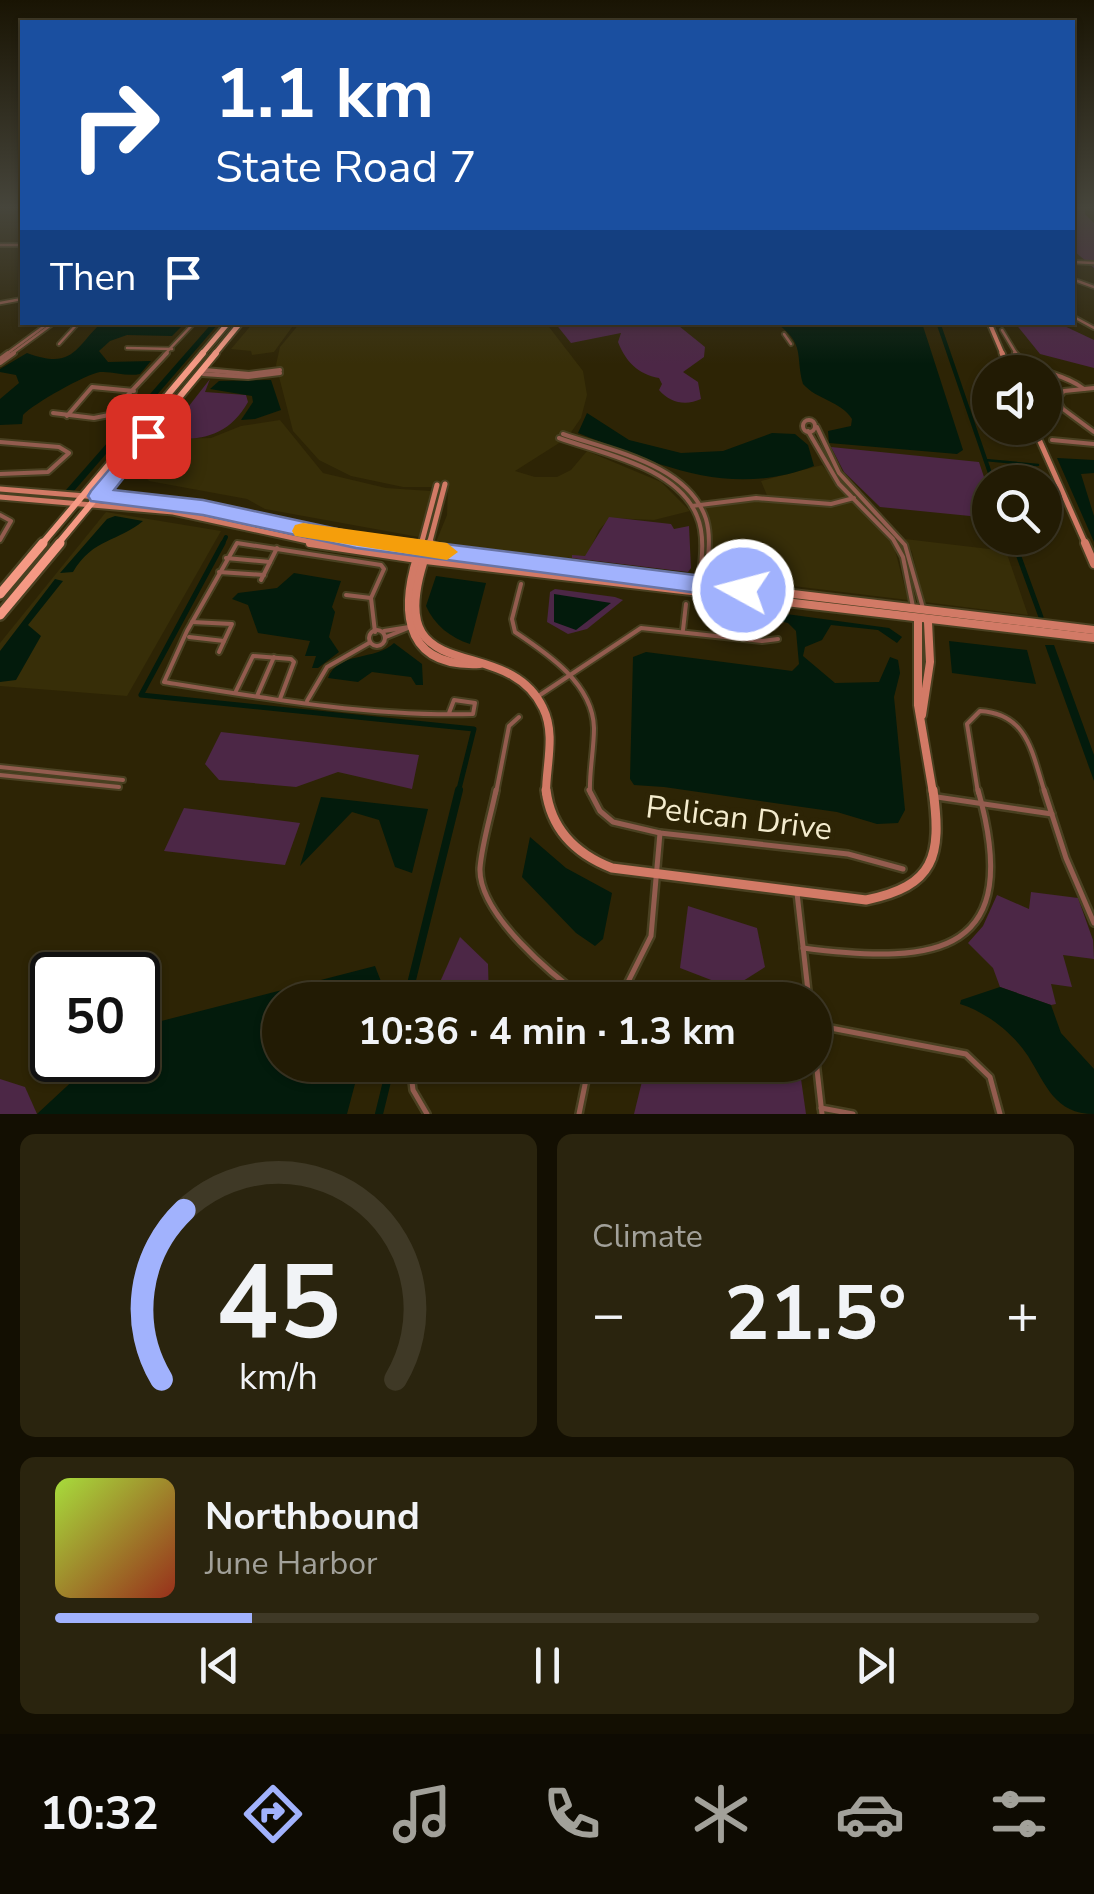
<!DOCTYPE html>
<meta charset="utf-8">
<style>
body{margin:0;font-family:"Nunito Sans",sans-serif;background:#2a240e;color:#f1f3f6;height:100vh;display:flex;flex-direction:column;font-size:38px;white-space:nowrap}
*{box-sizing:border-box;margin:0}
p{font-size:32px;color:#a2a19a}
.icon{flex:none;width:55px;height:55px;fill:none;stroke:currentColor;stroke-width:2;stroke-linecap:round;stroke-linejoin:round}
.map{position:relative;height:1114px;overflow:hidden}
.drawer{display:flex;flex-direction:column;gap:20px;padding:20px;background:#130f02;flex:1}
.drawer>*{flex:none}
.hud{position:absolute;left:20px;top:20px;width:1055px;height:305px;border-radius:0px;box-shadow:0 2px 8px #0004,0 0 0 2px #3f3926;background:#1a4fa0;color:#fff;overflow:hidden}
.fabs{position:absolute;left:972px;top:355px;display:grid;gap:20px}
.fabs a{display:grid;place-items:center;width:90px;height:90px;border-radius:50%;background:#221b04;box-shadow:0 2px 8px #0004,0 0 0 2px #3f3926;font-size:50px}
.speed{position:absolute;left:30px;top:952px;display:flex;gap:20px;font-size:50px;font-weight:700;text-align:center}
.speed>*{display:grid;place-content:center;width:130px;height:130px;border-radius:50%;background:#221b04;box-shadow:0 2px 8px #0004,0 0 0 2px #3f3926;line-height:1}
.speed .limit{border:5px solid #111;border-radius:15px;background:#fff;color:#111}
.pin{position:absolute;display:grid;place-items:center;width:85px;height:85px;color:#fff;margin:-42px;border-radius:20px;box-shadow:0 5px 15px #0006}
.me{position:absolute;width:110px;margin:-55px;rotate:277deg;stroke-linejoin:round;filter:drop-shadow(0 0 8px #0008)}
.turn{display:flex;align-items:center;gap:35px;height:210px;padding:0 30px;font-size:45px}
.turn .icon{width:130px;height:130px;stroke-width:2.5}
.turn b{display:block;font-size:70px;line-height:85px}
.then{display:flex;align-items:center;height:95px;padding:0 30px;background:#0003;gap:20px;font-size:38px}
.big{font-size:75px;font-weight:700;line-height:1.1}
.drawer .card{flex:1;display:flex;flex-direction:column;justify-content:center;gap:15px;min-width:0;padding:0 35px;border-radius:15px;background:#2a240e}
.drawer .dial{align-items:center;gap:0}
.dial svg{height:260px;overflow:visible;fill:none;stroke:#3f3926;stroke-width:7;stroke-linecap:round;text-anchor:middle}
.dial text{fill:#f1f3f6;stroke:none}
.song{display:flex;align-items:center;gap:30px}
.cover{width:120px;height:120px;border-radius:15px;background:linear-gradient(135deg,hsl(80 70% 55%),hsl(10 70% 35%))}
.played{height:10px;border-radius:5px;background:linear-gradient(90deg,#a1b2fd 20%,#3f3926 20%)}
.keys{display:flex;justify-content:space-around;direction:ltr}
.heat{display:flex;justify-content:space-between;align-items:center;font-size:55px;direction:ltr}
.drawer .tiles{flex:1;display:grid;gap:20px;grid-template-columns:1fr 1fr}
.card:last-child{grid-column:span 2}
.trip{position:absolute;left:262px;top:982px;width:570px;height:100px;border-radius:50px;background:#221b04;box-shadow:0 2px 8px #0004,0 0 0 2px #3f3926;font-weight:700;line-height:100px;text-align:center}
.tab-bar{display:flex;height:160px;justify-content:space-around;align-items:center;background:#0e0b02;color:#a2a19a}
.tab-bar .icon{width:70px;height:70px}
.tab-bar .current{color:#a1b2fd}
.tab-bar b{font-size:45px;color:#f1f3f6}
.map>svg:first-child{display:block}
.built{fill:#372e08}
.green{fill:#4c2746}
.water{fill:#031b0c}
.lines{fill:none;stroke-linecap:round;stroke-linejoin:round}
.stream{stroke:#031b0c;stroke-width:2.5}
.canal-far2{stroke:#031b0c;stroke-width:4}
.canal-far1{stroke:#031b0c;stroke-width:5}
.canal{stroke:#031b0c;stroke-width:8}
.street-far2-casing{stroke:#494021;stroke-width:6}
.street-far1-casing{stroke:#494021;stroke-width:8}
.street-casing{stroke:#494021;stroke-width:10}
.secondary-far3-casing{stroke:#494021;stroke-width:8}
.secondary-far2-casing{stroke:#494021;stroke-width:9}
.secondary-far1-casing{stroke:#494021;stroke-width:12}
.secondary-casing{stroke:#494021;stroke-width:14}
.primary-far2-casing{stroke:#494021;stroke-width:9}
.primary-far1-casing{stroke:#494021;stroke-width:10}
.primary-casing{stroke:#494021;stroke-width:14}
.street-far2{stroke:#935c4f;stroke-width:2.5}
.street-far1{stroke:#935c4f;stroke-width:4}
.street{stroke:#935c4f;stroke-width:5}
.secondary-far3{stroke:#d27a66;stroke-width:4}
.secondary-far2{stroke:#d27a66;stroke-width:5}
.secondary-far1{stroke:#d27a66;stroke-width:8}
.secondary{stroke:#d27a66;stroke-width:9}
.primary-far2{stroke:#f59984;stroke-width:5}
.primary-far1{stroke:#f59984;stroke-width:6}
.primary{stroke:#f59984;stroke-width:9}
.route{fill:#a1b2fd;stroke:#6974a4;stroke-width:2.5}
.slow{fill:#f59e0b}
.labels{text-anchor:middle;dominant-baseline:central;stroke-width:10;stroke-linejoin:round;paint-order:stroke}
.near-street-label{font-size:32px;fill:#f4ecce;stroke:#2d2405}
</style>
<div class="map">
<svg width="1094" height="1114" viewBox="0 0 1094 1114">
<rect width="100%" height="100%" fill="#2d2405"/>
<g class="built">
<polygon points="253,323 253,322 295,323 274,352 252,355 251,351 231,349"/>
<polygon points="300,323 546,323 583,371 587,395 581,418 567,438 515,471 535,477 557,477 571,470 587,451 661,482 690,511 654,520 610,518 599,530 585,560 436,542 447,515 448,487 403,487 351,476 319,460 293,431 276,365 280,347"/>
<polygon points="280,420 323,473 386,488 430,491 430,510 419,537 265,509 247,499 149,481 140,471 162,439 211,438 241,426"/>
<polygon points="822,465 894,546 908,600 710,576 712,532 704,507 769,500 761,481"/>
<polygon points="106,512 221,531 127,696 0,686 0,643"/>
<polygon points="905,539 1006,551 1028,615 924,602 912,552"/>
</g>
<g class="green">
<polygon points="1072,208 1085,208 1085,214 1094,223 1094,268 1074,251"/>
<path d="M666 323 679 326 705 347 704 357 683 372 698 382 701 399C686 406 670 403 659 390L662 384 659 378C638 374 626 362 618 342L621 333 571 343 555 323Z"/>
<polygon points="1015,323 1058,323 1094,340 1094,368 1040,354"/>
<path d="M210 379 205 392 246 395 248 402C228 437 201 441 164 438Z"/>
<polygon points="831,447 979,462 990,495 990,518 880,507 844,472"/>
<polygon points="609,517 671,524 674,529 689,526 691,568 688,572 572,558 572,555 585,556"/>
<polygon points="555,589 615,597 623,600 587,629 568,634 547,622 550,592"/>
<polygon points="221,732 419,755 412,789 338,772 296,787 219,780 205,764"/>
<polygon points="184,808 300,823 285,865 164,851"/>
<polygon points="1031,892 1078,898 1093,940 1094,959 1063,955 1072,987 1051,984 1056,1004 1051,1005 1000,987 993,968 968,943 983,926 997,895 1029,909"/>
<polygon points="688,906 757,928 765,967 732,988 680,968"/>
<polygon points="460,937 488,964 489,1000 432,1000"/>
<polygon points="646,1065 799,1065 806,1114 634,1114"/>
<polygon points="0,1079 25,1087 37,1114 0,1114"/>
</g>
<g class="water">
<polygon points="213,322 219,323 74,491 66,490"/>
<path d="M101 323C130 322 153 327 182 326L172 336 127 335 110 341 99 351 108 362 151 361 140 374C126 377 114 371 100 372 86 374 33 404 23 415L22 424 0 425V399L19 383 16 375 0 372V369L27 353C73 370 75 348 101 323Z"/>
<path d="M776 323H922L963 450 957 454 829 443 828 431 851 426 852 419C841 401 817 400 803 384 795 356 806 344 776 323Z"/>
<polygon points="271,380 281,410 255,419 241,420 253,402 252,396 210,389 219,381"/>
<path d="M587 413 629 440 681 453 723 451 772 433 795 434 808 445 814 466C727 499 658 464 578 433Z"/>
<polygon points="1057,458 1094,460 1094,473 1081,474 1094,516 1094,542"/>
<path d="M115 516 143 521C118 542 93 538 73 572L60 573 107 519Z"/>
<polygon points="294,573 341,581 332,607 335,612 329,637 339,652 318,668 312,668 316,656 305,656 310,641 258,633 248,605 232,599 238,593 277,588"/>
<path d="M436 576 486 583 470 644C451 638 434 625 426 606Z"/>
<polygon points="55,579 63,581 28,625 41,636 16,680 0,682 0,651"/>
<polygon points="554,594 611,603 576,630 554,622"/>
<polygon points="779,613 889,628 902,637 897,643 878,630 831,625 822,640 805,647 803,656 835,683 879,682 890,657 898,660 900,673 894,697 905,810 898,823 877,824 837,812 664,787 634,785 630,779 633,657 646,652 792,671 799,664 796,631 788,623 771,619 771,615"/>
<polygon points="949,641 1027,650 1036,684 952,673"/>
<path d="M394 643 422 664 423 685H416L411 677 372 672 358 682 328 678C338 651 376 661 394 643Z"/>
<polygon points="1045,645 1054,645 1094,755 1094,781"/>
<polygon points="321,797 428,809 412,873 395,867 379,820 352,812 300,866"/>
<polygon points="530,837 566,868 612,893 603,939 595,946 576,933 522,877"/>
<polygon points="375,966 382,984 378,1000 280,1000 280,1065 360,1065 347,1114 37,1114 95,1060 138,1060 138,1027"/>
<path d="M1000 987 1051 1005 1061 1033 1094 1069V1114C1055 1114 1046 1085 1028 1056 1013 1033 986 1012 960 1004L961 1000Z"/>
</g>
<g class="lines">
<polyline class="stream" points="985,460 1038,465"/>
<g class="canal-far2">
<polyline points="938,322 993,482"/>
<polyline points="1012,538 1015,545"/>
<polyline points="222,545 226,537"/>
</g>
<g class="canal-far1">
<polyline points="223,543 141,695 474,729 458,793"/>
<polyline points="1014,543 1041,617"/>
</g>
<g class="canal">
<polyline points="407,1000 459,790"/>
<polyline points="379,1114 391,1065"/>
</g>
<g class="street-far2-casing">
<g id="street-far2">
<polyline points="0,245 22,245"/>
<polyline points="1072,262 1094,263"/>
<polyline points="1072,279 1094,287"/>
<polyline points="0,303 22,299"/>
<polyline points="1072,316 1094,328"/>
<polyline points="1002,330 1017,355"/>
<polyline points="784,334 791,344"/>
<polyline points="59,344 79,322"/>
<polyline points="127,348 172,349"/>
<polyline points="5,355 50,322"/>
<polyline points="10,355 55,322"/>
<polyline points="164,355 195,322"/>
</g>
</g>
<g class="street-far1-casing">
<g id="street-far1">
<path d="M1015 353C1032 373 1063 372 1084 389"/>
<polyline points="0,359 8,353"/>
<polyline points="0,363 14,353"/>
<polyline points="205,370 249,374 280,370"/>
<polyline points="203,374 248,377 280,373"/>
<polyline points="1094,388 1064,391 1057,399 1063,409 1094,432"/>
<polyline points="53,413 94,418 109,415 167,353"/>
<polyline points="67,416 92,387 134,391"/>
<circle cx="809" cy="426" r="6"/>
<polyline points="817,427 839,473 905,545 923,608"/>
<polyline points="808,431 839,484 893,539 903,557 913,607"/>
<path d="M563 434C611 451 688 464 706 519 712 539 707 562 706 582"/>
<path d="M559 438C603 454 677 467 697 516 707 539 700 569 698 593"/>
<polyline points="1052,440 1094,444"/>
<polyline points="0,442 59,447 69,453 48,472 0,474"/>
<polyline points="692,506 756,498 831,504 854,498"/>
<polyline points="0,515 11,521 0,540"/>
<polyline points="226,558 270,562"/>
<polyline points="219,572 264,575"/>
<polyline points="261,580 277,548"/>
<path d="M521 584 512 619 515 632C548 654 593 684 594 728 594 750 589 772 590 793"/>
<polyline points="346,595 371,598"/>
<polyline points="737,611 737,638"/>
<polyline points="192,622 232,624 219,652"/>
<polyline points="683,630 686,604"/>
<circle cx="377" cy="638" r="8"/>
<polyline points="384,631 409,627"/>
<path d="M375 632 371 598 384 569 381 565 237 543 187 631 164 682C263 698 373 717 473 714L475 703 454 700 449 713"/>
<polyline points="189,637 224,641"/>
<polyline points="386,637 413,626"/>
<polyline points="236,691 253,656 291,659 294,662 280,699"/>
<polyline points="257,696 274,657"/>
<polyline points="537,697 641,628 762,641 778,639"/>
<polyline points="307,701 327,667 369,643"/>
<polyline points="0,767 123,780"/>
<polyline points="0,775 119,787"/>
<polyline points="496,793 509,726 519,717"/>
<path d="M978 793 967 724 980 711C1029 714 1032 754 1045 793"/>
</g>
</g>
<g class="street-casing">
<g id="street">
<path d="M496 790C491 815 482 843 480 868 478 914 553 976 587 1000"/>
<polyline points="589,790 600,811 613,822 660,833 848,854 903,869"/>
<polyline points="1044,790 1066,858 1094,923"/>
<polyline points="937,797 1052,814"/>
<polyline points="797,893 809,1000"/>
<path d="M803 948C940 966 1024 953 978 790"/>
<polyline points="425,1000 426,996"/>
<polyline points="619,1000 651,936 660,833"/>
<polyline points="815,1025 966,1054 990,1077 1000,1114"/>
<polyline points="815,1052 822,1114"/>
<polyline points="410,1065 413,1090 427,1114"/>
<polyline points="821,1108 853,1114"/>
<polyline points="579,1114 589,1065"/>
</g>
</g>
<g class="secondary-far3-casing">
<polyline id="secondary-far3" points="989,322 1003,355"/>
</g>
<g class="secondary-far2-casing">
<g id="secondary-far2">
<polyline points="1002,353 1010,372"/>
<polyline points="1034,428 1086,545"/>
<polyline points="0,489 183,504 388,545"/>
<polyline points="0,497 173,512 326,545"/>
<polyline points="421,545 437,485"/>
<polyline points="429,545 445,484"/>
</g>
</g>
<g class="secondary-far1-casing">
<g id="secondary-far1">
<polyline points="310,543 417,559 1094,638"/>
<polyline points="368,543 1094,630"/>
<path d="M422 543C401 600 396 668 480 664"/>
<path d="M430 543C371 698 505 627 543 708 556 734 546 765 546 793"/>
<polyline points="1085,543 1094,564"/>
<polyline points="918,621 918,705 933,793"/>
<polyline points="922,715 930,662 928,622"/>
</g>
</g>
<g class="secondary-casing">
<path id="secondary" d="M546 790C551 830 576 854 612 868L866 900C935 886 942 856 933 790"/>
</g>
<g class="primary-far2-casing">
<g id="primary-far2">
<polyline points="201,355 229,322"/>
<polyline points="214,355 241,322"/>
</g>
</g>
<g class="primary-far1-casing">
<g id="primary-far1">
<polyline points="41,545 203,353"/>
<polyline points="57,545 216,353"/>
</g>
</g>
<g class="primary-casing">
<g id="primary">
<polyline points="0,594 43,543"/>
<polyline points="0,615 60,543"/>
</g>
</g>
<use href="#street-far2" class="street-far2"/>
<use href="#street-far1" class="street-far1"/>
<use href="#street" class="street"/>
<use href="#secondary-far3" class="secondary-far3"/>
<use href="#secondary-far2" class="secondary-far2"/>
<use href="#secondary-far1" class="secondary-far1"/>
<use href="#secondary" class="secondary"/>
<use href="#primary-far2" class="primary-far2"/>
<use href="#primary-far1" class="primary-far1"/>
<use href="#primary" class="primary"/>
</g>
<linearGradient id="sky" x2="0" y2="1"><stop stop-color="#191403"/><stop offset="0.57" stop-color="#46453b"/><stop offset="1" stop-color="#46453b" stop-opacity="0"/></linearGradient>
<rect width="1094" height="364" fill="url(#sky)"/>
<polygon class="route" points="148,430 157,436 114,490 203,500 356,533 743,581 755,590 743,599 356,548 203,515 91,501 88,496 91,491 141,432"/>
<polygon class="slow" points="303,523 447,543 458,552 447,560 295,536 292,531 295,525"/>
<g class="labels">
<g class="near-street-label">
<text transform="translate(739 818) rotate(7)">Pelican Drive</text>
</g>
</g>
</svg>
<div class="fabs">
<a><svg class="icon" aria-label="sound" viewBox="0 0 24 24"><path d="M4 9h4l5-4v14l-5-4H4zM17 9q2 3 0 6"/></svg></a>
<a><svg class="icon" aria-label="search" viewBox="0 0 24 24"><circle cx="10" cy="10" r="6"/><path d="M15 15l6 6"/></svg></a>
</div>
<div class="speed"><div class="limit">50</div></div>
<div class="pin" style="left:148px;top:436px;background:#d93025"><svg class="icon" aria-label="arrive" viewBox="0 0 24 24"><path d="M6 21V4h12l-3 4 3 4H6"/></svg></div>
<svg class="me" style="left:743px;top:590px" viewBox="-20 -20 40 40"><circle r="17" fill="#a1b2fd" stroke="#fff" stroke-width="3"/><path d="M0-11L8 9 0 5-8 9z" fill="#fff"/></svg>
<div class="trip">10:36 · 4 min · 1.3 km</div>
<div class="hud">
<div class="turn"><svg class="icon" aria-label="right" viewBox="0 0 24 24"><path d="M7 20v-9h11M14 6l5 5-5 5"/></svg><div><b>1.1 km</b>State Road 7</div></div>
<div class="then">Then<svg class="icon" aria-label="arrive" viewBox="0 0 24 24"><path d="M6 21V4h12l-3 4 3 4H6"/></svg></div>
</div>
</div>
<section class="drawer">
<div class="tiles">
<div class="card dial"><svg viewBox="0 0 100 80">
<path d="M14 69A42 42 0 1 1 86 69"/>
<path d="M14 69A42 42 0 0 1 21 17" stroke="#a1b2fd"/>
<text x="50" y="56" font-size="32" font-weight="700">45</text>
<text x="50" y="72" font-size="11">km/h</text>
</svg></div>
<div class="card"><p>Climate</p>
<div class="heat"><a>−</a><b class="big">21.5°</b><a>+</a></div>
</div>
<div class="card">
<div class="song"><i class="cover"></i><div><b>Northbound</b><p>June Harbor</p></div></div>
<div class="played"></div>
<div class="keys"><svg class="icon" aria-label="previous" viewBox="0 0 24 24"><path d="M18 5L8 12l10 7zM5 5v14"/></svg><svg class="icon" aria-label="pause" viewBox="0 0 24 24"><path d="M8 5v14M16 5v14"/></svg><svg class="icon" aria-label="next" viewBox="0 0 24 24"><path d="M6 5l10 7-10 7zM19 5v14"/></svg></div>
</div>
</div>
</section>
<nav class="tab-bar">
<b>10:32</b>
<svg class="icon current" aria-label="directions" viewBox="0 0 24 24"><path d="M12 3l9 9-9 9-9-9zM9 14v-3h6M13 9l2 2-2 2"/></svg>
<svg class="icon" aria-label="music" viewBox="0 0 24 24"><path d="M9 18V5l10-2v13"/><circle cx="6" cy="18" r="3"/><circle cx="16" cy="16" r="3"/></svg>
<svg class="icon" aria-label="phone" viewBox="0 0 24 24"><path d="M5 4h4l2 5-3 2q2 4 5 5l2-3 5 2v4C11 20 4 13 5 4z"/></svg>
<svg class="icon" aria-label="climate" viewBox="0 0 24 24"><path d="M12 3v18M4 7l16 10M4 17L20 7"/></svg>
<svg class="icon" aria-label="car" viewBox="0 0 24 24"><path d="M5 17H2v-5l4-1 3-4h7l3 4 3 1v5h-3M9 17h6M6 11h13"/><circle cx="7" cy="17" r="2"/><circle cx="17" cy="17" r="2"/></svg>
<svg class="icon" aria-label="filters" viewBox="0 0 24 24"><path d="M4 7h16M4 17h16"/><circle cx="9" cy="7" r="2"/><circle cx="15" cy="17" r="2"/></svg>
</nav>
